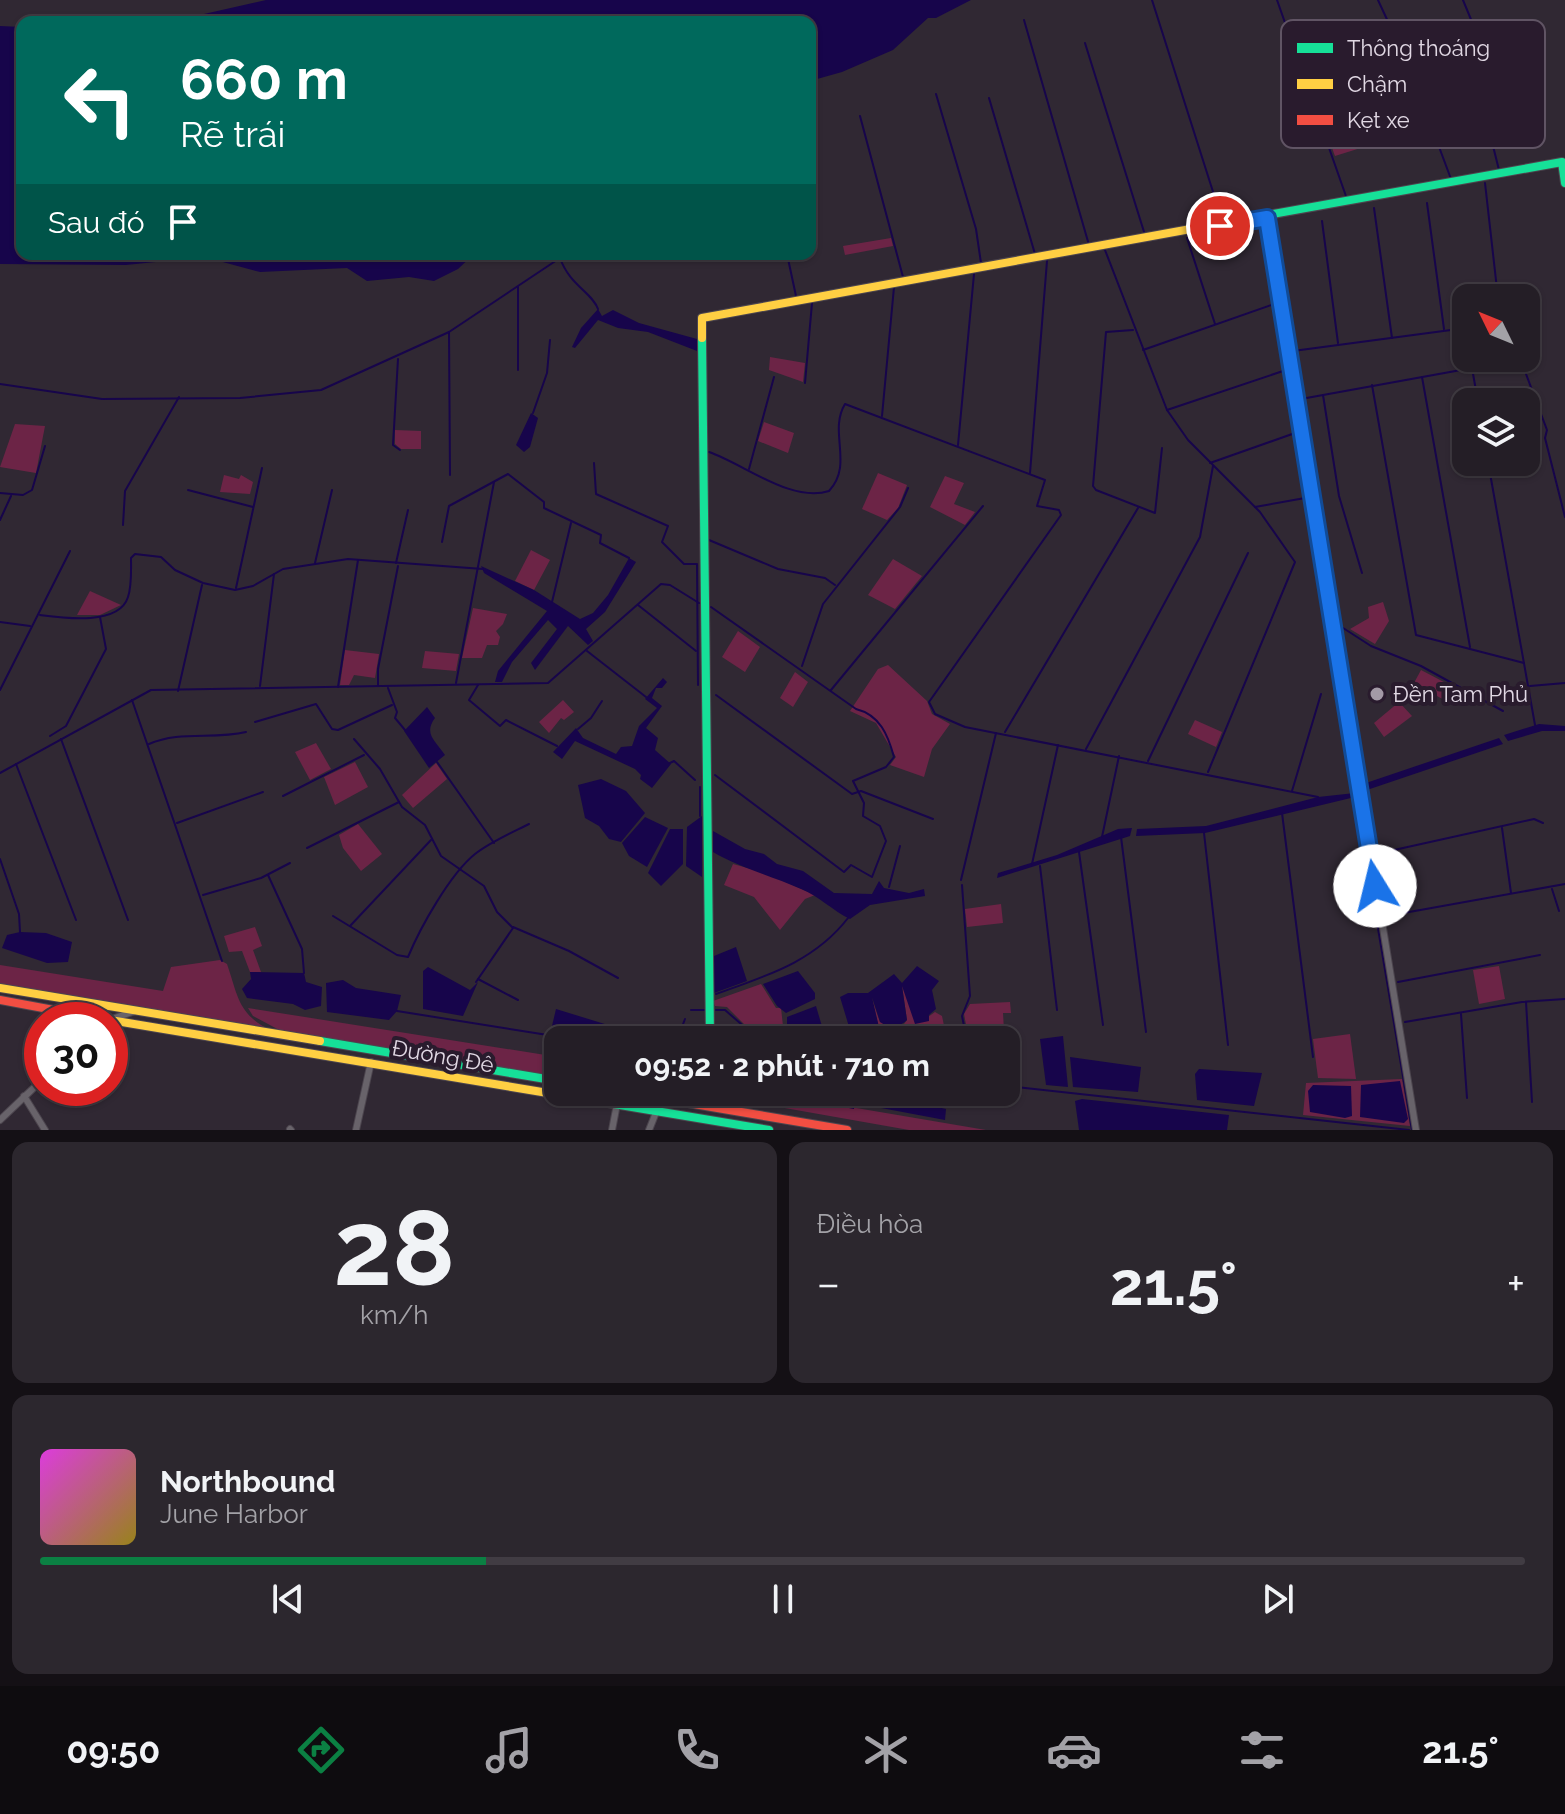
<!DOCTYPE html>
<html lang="vi">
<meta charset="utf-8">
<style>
body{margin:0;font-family:Raleway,sans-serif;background:#2c272e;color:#f1f3f6;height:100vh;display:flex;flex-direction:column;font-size:30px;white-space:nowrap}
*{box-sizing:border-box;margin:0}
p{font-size:26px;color:#a3a2a7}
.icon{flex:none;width:44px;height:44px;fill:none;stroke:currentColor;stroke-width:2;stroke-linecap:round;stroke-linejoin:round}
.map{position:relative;height:1130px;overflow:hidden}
.drawer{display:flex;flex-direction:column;gap:12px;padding:12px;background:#141015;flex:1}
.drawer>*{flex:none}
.guide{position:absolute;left:16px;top:16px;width:800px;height:244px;border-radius:16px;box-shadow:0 2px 6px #0004,0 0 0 2px #413c43;background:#00695c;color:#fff;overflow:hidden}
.needle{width:52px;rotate:313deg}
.buttons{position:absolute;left:1452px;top:284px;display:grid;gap:16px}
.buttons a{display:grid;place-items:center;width:88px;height:88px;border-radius:16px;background:#241e26;box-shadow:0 2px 6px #0004,0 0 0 2px #413c43;font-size:40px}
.speed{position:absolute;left:24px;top:1002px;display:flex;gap:16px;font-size:40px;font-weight:700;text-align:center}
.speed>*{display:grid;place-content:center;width:104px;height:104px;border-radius:50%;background:#241e26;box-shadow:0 2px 6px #0004,0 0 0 2px #413c43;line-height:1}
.speed .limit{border:12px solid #d22;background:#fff;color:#111}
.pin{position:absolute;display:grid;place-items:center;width:68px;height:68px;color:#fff;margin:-34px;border:4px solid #fff;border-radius:50%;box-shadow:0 2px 8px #0007}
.me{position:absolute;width:88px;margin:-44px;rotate:351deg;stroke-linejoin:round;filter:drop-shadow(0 0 6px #0008)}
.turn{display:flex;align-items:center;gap:28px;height:168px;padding:0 32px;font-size:36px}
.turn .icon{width:104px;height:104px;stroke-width:2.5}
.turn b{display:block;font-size:56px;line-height:68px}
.then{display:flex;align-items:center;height:76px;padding:0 32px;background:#0003;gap:16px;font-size:30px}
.big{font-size:60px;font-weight:700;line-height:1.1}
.drawer .card{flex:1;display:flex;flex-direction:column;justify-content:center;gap:12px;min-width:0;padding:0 28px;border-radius:16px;background:#2c272e}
.drawer .dial{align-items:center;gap:0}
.dial b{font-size:104px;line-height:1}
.song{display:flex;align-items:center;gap:24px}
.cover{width:96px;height:96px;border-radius:12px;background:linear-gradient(135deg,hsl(300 70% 55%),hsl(50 70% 35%))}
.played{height:8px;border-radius:4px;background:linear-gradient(90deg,#0b8043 30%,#413c43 30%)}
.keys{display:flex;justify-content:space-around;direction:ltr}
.heat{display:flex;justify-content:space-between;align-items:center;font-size:44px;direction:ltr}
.drawer .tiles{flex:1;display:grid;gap:12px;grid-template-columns:1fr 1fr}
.card:last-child{grid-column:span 2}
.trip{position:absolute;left:544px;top:1026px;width:476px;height:80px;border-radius:16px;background:#241e26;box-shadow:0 2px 6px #0004,0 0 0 2px #413c43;font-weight:700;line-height:80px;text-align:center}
.dock{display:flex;height:128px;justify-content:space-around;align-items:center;background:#0e0c0f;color:#a3a2a7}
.dock .icon{width:56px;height:56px}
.dock .on{color:#0b8043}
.dock b{font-size:36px;color:#f1f3f6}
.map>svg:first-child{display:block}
.green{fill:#6c2446}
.water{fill:#17054b}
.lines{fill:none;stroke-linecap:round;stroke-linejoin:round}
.stream{stroke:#17054b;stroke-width:2}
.street-casing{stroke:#4c454e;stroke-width:8}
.fast-casing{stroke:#4c454e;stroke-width:10}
.slow-casing{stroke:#4c454e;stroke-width:10}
.jam-casing{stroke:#4c454e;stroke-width:10}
.street{stroke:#68636a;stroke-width:6}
.fast{stroke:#16e098;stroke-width:8}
.slow{stroke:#ffcf43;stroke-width:8}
.jam{stroke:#f24e42;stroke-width:8}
.route-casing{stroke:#114b97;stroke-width:20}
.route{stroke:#1a73e8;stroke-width:14}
.poi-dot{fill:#a39aa6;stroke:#291b2d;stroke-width:3}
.labels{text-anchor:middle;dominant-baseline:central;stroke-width:8;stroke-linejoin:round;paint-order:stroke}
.poi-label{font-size:22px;fill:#e1d8e4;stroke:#291b2d;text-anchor:start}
.street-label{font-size:22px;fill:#e1d8e4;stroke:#291b2d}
.key{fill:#291b2d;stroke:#605464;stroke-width:2}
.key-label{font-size:22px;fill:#e1d8e4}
</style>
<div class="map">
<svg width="1565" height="1130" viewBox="0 0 1565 1130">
<rect width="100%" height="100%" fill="#302833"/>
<g class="green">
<polygon points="1374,121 1383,141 1335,156 1328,137"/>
<polygon points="891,238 893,246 845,255 843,246"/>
<polygon points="770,357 805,363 803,382 769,370"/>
<polygon points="764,422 794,433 788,453 758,441"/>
<polygon points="15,424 45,426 36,473 0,467"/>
<polygon points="395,430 421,431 421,449 401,449 395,444"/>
<polygon points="878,473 907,485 898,508 887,520 862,509"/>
<polygon points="224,475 239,479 241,475 253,482 250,494 220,492"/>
<polygon points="945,476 964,483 954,504 975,512 965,525 930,507"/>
<polygon points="531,550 550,560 534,590 515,581"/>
<polygon points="893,559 922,576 895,609 868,595"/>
<polygon points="90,591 121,605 100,615 77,615"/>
<polygon points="1383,602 1389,621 1375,644 1350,629 1369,618 1368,607"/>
<polygon points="473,608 507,614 503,624 496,631 500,637 498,645 487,645 482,658 462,658"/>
<polygon points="738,631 760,647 745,672 722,657"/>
<polygon points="345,650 379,654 375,678 354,675 349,685 340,685"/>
<polygon points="425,651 459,654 456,671 422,668"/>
<polygon points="888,665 927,701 932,714 950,724 932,749 924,777 890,765 896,757 876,723 850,711 878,669"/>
<polygon points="1421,670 1461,691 1453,705 1414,683"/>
<polygon points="795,672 808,682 793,707 780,698"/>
<polygon points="563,700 574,712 564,720 561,718 549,733 539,722"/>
<polygon points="1399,702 1412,716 1384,737 1374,723"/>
<polygon points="1195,720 1222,732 1216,747 1188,734"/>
<polygon points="316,743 331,769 310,780 295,752"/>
<polygon points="355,762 368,787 335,805 324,777"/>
<polygon points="436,763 447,779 413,808 402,795"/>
<polygon points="358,824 382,854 361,871 343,848 339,835"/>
<polygon points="733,864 766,873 815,895 805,899 780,930 754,897 724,885"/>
<polygon points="1001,904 1003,923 967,927 965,909"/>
<polygon points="255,927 262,946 253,950 261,972 250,972 242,951 229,952 224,936"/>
<path d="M220 960 227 964C238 996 238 1014 270 1030L0 985V965L163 991 171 967Z"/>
<polygon points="1499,966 1505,999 1479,1004 1473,970"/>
<polygon points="761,984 776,1008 781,1008 784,1035 748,1028 727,1007 715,1006 713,1001"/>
<polygon points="902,986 928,1017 935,1012 942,1016 947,1040 943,1040 941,1031 931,1032 930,1028 912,1035 913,1040 909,1040 907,1030 884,1035 885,1040 882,1040 871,996 880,1022 904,1024 907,1020"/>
<polygon points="1010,1002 1011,1013 1003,1013 1004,1030 979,1029 977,1040 969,1040 964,1014 970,1004"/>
<polygon points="248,1008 558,1057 558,1078 283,1032 253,1016"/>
<polygon points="1350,1034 1356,1079 1318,1078 1313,1039"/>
<polygon points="1402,1079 1410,1126 1303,1115 1306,1083"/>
<polygon points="732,1092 762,1092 986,1130 909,1130 733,1099 728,1097"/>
</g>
<g class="water">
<polygon points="266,0 971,0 936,18 928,18 893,50 842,72 810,81 810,22 111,22 204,14"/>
<polygon points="0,26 22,27 22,254 474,254 458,269 434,281 409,277 367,281 347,268 260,272 219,261 185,259 126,265 0,264"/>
<polygon points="598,309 602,316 613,310 639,323 697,339 697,351 648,332 618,328 598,320 575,348 572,347 581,328"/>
<polygon points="531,413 538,418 530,447 524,452 516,445"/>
<polygon points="629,558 636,562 605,612 586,629 593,641 588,645 568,626 535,670 531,663 557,629 548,620 512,662 502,682 495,682 498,671 547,611 484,573 481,566 534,590 580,619 593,613 608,595"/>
<polygon points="663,678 667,682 662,688 656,688 652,698 662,706 646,728 658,738 655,750 671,764 652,788 640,779 641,775 635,769 575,741 562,759 553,752 576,728 583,738 616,754 621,747 632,746 639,726 657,708 645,699"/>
<path d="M427 707 435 718C423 734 436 741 445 755L429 768 404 731Z"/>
<polygon points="1539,724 1565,726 1565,731 1542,731 1508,741 1504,735"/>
<polygon points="1499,738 1503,744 1364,791 1363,784"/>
<polygon points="601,779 626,791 645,813 621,842 609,839 599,826 585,818 578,785"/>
<polygon points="1355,793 1355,797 1205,833 1136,836 1137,829 1206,826 1318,797"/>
<polygon points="702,816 702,877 686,866 687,827"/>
<polygon points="645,817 668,828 647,867 629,856 622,843"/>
<polygon points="1132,828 1130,836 997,878 998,873 1057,855 1118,829"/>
<polygon points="670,829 683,829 683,864 661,886 648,873"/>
<path d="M713 831 745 849 764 854 777 864 803 871 834 893 872 894 879 881 884 888 909 893 924 889 925 896 870 905 850 919C833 911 819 896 801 889 772 876 740 868 713 852Z"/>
<polygon points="20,932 46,933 72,942 68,962 47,963 2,948 7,935"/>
<polygon points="736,947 747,981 714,993 714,956"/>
<path d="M917 966 939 981 932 990 936 1009 929 1015V1021L915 1024 902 986 907 1020C901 1027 888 1028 880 1022L872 997 882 1040H853L840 997 848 993H868L894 974 902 983Z"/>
<polygon points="428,967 470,990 478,982 463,1016 423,1009 423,971"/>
<polygon points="798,971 815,993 815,999 786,1013 777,1006 763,984"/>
<polygon points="250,972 304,973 306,982 322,987 321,1006 305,1010 293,1004 247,998 242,989 251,979"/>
<polygon points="343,980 356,988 401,995 397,1011 389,1020 327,1012 326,983"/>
<polygon points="816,1006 826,1040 814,1040 787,1031 787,1017"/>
<polygon points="556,1009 608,1025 605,1040 555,1037 557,1031 552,1026"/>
<polygon points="1063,1036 1068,1087 1046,1085 1040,1039"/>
<polygon points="1070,1057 1141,1067 1138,1092 1073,1087"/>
<polygon points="1199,1069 1262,1073 1254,1106 1197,1100 1195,1074"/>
<polygon points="1400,1081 1408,1119 1404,1123 1360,1117 1361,1085"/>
<polygon points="1313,1085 1351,1086 1352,1116 1345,1118 1310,1112 1308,1091"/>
<polygon points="787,1092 855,1092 854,1109 787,1096"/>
<polygon points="895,1092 947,1092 946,1105 924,1104 946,1109 945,1120 860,1104 861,1096 894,1099"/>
<polygon points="1082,1099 1229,1115 1227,1130 1079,1130 1075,1101"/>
</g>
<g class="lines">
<g class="stream">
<polyline points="1152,0 1222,220"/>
<polyline points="1277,0 1347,199"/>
<polyline points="1378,0 1410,69 1451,179"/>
<polyline points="1463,0 1477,34 1469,50 1499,170"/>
<polyline points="1024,20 1089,245"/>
<polyline points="1085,43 1145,235"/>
<polyline points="936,94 976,229 981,263"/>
<polyline points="989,98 1035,254"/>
<polyline points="860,116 903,277"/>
<polyline points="1485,183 1498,298"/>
<polyline points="1427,203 1444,329"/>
<polyline points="1374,208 1392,338"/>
<polyline points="1322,221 1338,343"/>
<polyline points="1187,238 1215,324"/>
<polyline points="1105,250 1167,410 1188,440 1260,512 1295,562 1208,772"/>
<polyline points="787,254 796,296"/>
<polyline points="518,287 518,370"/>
<polyline points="1133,330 1106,332 1093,486 1096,490 1155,513 1162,448"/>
<polyline points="449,332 450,475"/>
<polyline points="1143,350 1274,304"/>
<polyline points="1293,351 1466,328"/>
<polyline points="1520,358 1547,430 1545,438 1565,517"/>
<polyline points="398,359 393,445 400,450"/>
<polyline points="1422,377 1470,647"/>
<polyline points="805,383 812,303"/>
<path d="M0 384 102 399 240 398 321 390 449 332 560 258C570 286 592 292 598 309"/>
<polyline points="1372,385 1416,635 1524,663"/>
<polyline points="1323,395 1339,496 1362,573"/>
<polyline points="1301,399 1472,368 1478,402"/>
<polyline points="1167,410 1283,371"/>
<polyline points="533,413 547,373 550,340"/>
<polyline points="882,416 894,287"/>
<polyline points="958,445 974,274"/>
<path d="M709 452C744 464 791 503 829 491 854 464 828 432 845 404L1045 480 1037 506 1059 510 1061 515 929 702 935 714 965 727 1318 797"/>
<polyline points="1488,462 1535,725"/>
<polyline points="594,463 596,494 668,526 662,542 684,564 697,564 698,685"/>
<polyline points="1210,463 1295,433"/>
<polyline points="749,469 774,377"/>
<polyline points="1030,473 1047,261"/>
<polyline points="188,490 253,507"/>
<polyline points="0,493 23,495 32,490 45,446"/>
<polyline points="1255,507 1305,498"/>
<polyline points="0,520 11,496"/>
<polyline points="123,525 125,491 179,397"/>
<polyline points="709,540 778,569 825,578 835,585"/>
<polyline points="442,542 449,506 508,474 544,502 544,508 601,535 600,543 629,558"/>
<polyline points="315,563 332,490"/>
<polyline points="396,563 408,510"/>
<polyline points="236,588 262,468"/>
<polyline points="552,602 571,523"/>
<polyline points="638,605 696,651"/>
<path d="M711 607 856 709C880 715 888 735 894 757L886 767 853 781 864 803 863 816 880 826 886 841 872 877 851 865 844 872 715 775"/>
<path d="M40 615C63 618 119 626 128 597 132 585 131 570 131 558L135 554 161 557 175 570 203 583 235 590 253 586 283 569 348 559 483 569"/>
<polyline points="0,622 30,626"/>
<polyline points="1340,626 1371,646 1421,666 1503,711"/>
<polyline points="587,651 646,697"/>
<polyline points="802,666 823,604 900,507 908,488"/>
<polyline points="456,683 494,482"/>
<polyline points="478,685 469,700 500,726 506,720 557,746"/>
<polyline points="260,686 274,574"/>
<polyline points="378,686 378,669 398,566"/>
<polyline points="1530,686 1565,683"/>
<polyline points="338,687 358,560"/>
<polyline points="388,688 397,712 395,718 405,730"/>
<polyline points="0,690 70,551"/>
<polyline points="831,690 983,506"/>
<polyline points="178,691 202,585"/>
<polyline points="716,695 852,794 861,791 933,819"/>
<polyline points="132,700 222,961"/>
<polyline points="255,722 316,704 332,729 338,730 392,705"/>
<polyline points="578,729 591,718 602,701"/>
<polyline points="1005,732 1138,508"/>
<polyline points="50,736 66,726 106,649 100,617"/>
<polyline points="61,739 128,920"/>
<polyline points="354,739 380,769 402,807 425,825 441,856 484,886 497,912 513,928 476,982"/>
<path d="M149 744C180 730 213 740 246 732"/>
<polyline points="1086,749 1200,537 1213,466"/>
<polyline points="1148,761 1248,553"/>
<polyline points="437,762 494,843"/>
<polyline points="670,763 674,761 695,780"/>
<polyline points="16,764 76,920"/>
<polyline points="0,773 151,690 548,683 661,584 670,585 699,603"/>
<polyline points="1292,791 1321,694"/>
<polyline points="283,796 364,755"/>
<polyline points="1357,804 1412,1130"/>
<polyline points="1282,813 1313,1057"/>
<polyline points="700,816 700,787"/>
<polyline points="177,823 263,792"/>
<polyline points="1502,828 1511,893"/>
<polyline points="1204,833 1228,1045"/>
<polyline points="1102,837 1119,756"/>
<polyline points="1121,837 1146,1032"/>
<polyline points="307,848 399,802"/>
<polyline points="1079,852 1103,1025"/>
<polyline points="1376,854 1534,819 1543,823"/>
<polyline points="0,859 19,914 20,932"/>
<polyline points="1032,864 1058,745"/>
<polyline points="1040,866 1057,1010"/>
<polyline points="268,875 302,949 304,973"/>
<polyline points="961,880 996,733"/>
<polyline points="962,885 970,996 962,1016 967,1040"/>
<polyline points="889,887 900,846"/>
<polyline points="1552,889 1559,911"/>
<polyline points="203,895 261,878 290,863"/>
<path d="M333 916 397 955 408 957C420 928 450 874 475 854 490 842 511 833 529 824"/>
<polyline points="1387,916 1565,884"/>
<polyline points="350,926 431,840"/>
<polyline points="513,927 569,951 618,978"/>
<polyline points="478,979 518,1000"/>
<polyline points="1398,982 1540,955"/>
<path d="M716 994C766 976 814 962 848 918"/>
<polyline points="1526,1002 1532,1102"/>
<polyline points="691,1010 704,1010"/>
<polyline points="716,1010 725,1010 748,1030 803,1040"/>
<polyline points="397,1011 554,1036"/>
<polyline points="1461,1014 1467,1098"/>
<polyline points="1405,1022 1522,1002 1565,999"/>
<polyline points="677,1040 685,1019"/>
<polyline points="1006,1086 1409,1130"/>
</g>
<g class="street-casing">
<g id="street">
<polyline points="1267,218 1416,1130"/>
<polyline points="112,1019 135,1011"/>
<polyline points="712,1092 729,1109"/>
<polyline points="24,1096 45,1130"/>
<polyline points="689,1101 707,1092"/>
<polyline points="0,1120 42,1080"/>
<polyline points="290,1129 291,1130"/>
<polyline points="356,1130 371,1062"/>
<polyline points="612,1130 617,1104"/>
<polyline points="649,1130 657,1110"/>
</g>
</g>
<g class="fast-casing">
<g id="fast">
<polyline points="1262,216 1562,162 1565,183"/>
<polyline points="702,338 710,1040"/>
<polyline points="320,1041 558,1081"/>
<polyline points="584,1099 769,1130"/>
</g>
</g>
<g class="slow-casing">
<g id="slow">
<polyline points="702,338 702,318 1262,216"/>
<polyline points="0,988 320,1041"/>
<polyline points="110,1020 584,1099"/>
</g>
</g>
<g class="jam-casing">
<g id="jam">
<polyline points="0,1000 107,1020"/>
<polyline points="623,1092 847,1130"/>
</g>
</g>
<use href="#street" class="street"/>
<use href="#fast" class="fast"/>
<use href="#slow" class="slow"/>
<use href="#jam" class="jam"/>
</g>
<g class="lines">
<g class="route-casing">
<polyline id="route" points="1220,226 1267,218 1375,886"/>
</g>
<use href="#route" class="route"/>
</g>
<circle class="poi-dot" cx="1377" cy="694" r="8"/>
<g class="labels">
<g class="poi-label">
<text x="1393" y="694">Đền Tam Phủ</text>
</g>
<g class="street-label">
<text transform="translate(443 1056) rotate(10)">Đường Đê</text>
</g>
</g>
<rect x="1281" y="20" width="264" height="128" rx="12" class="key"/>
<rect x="1297" y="43" width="36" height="10" fill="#16e098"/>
<rect x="1297" y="79" width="36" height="10" fill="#ffcf43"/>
<rect x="1297" y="115" width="36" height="10" fill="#f24e42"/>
<g class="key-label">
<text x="1347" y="56">Thông thoáng</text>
<text x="1347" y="92">Chậm</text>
<text x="1347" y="128">Kẹt xe</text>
</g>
</svg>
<div class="buttons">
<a><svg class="needle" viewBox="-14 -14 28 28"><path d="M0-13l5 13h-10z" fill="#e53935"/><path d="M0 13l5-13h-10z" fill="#a3a2a7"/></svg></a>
<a><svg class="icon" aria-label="layers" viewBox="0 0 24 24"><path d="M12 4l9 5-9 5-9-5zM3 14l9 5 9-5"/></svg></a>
</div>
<div class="speed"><div class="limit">30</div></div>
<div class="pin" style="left:1220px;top:226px;background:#d93025"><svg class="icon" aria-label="arrive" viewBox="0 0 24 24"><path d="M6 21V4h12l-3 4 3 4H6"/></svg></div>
<svg class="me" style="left:1375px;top:886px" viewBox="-20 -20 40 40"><circle r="19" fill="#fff"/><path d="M0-13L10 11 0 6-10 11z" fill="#1a73e8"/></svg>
<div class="trip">09:52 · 2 phút · 710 m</div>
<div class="guide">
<div class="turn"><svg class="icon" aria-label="left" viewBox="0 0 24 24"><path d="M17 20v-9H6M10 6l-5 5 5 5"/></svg><div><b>660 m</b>Rẽ trái</div></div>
<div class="then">Sau đó<svg class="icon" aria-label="arrive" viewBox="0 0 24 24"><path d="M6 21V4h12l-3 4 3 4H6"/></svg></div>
</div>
</div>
<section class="drawer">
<div class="tiles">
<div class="card dial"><b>28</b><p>km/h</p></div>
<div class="card"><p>Điều hòa</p>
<div class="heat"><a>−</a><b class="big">21.5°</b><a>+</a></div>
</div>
<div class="card">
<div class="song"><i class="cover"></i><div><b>Northbound</b><p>June Harbor</p></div></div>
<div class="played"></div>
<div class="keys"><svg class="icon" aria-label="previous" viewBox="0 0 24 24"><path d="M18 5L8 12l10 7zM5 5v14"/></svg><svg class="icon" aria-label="pause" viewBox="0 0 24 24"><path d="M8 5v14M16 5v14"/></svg><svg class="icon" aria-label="next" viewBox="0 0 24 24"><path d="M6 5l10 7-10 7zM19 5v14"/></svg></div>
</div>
</div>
</section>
<nav class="dock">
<b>09:50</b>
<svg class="icon on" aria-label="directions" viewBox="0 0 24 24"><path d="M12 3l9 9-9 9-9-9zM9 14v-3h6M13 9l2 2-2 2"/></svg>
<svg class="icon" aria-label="music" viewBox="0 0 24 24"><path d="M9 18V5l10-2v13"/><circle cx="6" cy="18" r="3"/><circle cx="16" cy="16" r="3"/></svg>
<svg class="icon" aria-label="phone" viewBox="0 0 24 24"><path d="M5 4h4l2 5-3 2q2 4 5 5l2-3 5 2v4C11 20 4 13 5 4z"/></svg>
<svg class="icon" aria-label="climate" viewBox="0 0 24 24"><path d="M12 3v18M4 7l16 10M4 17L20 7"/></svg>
<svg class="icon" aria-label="car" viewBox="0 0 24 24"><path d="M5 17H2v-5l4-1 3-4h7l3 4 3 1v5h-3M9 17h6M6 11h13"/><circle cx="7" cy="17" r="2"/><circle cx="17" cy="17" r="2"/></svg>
<svg class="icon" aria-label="filters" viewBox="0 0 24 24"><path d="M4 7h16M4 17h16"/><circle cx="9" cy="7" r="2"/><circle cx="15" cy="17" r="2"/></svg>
<b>21.5°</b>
</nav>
